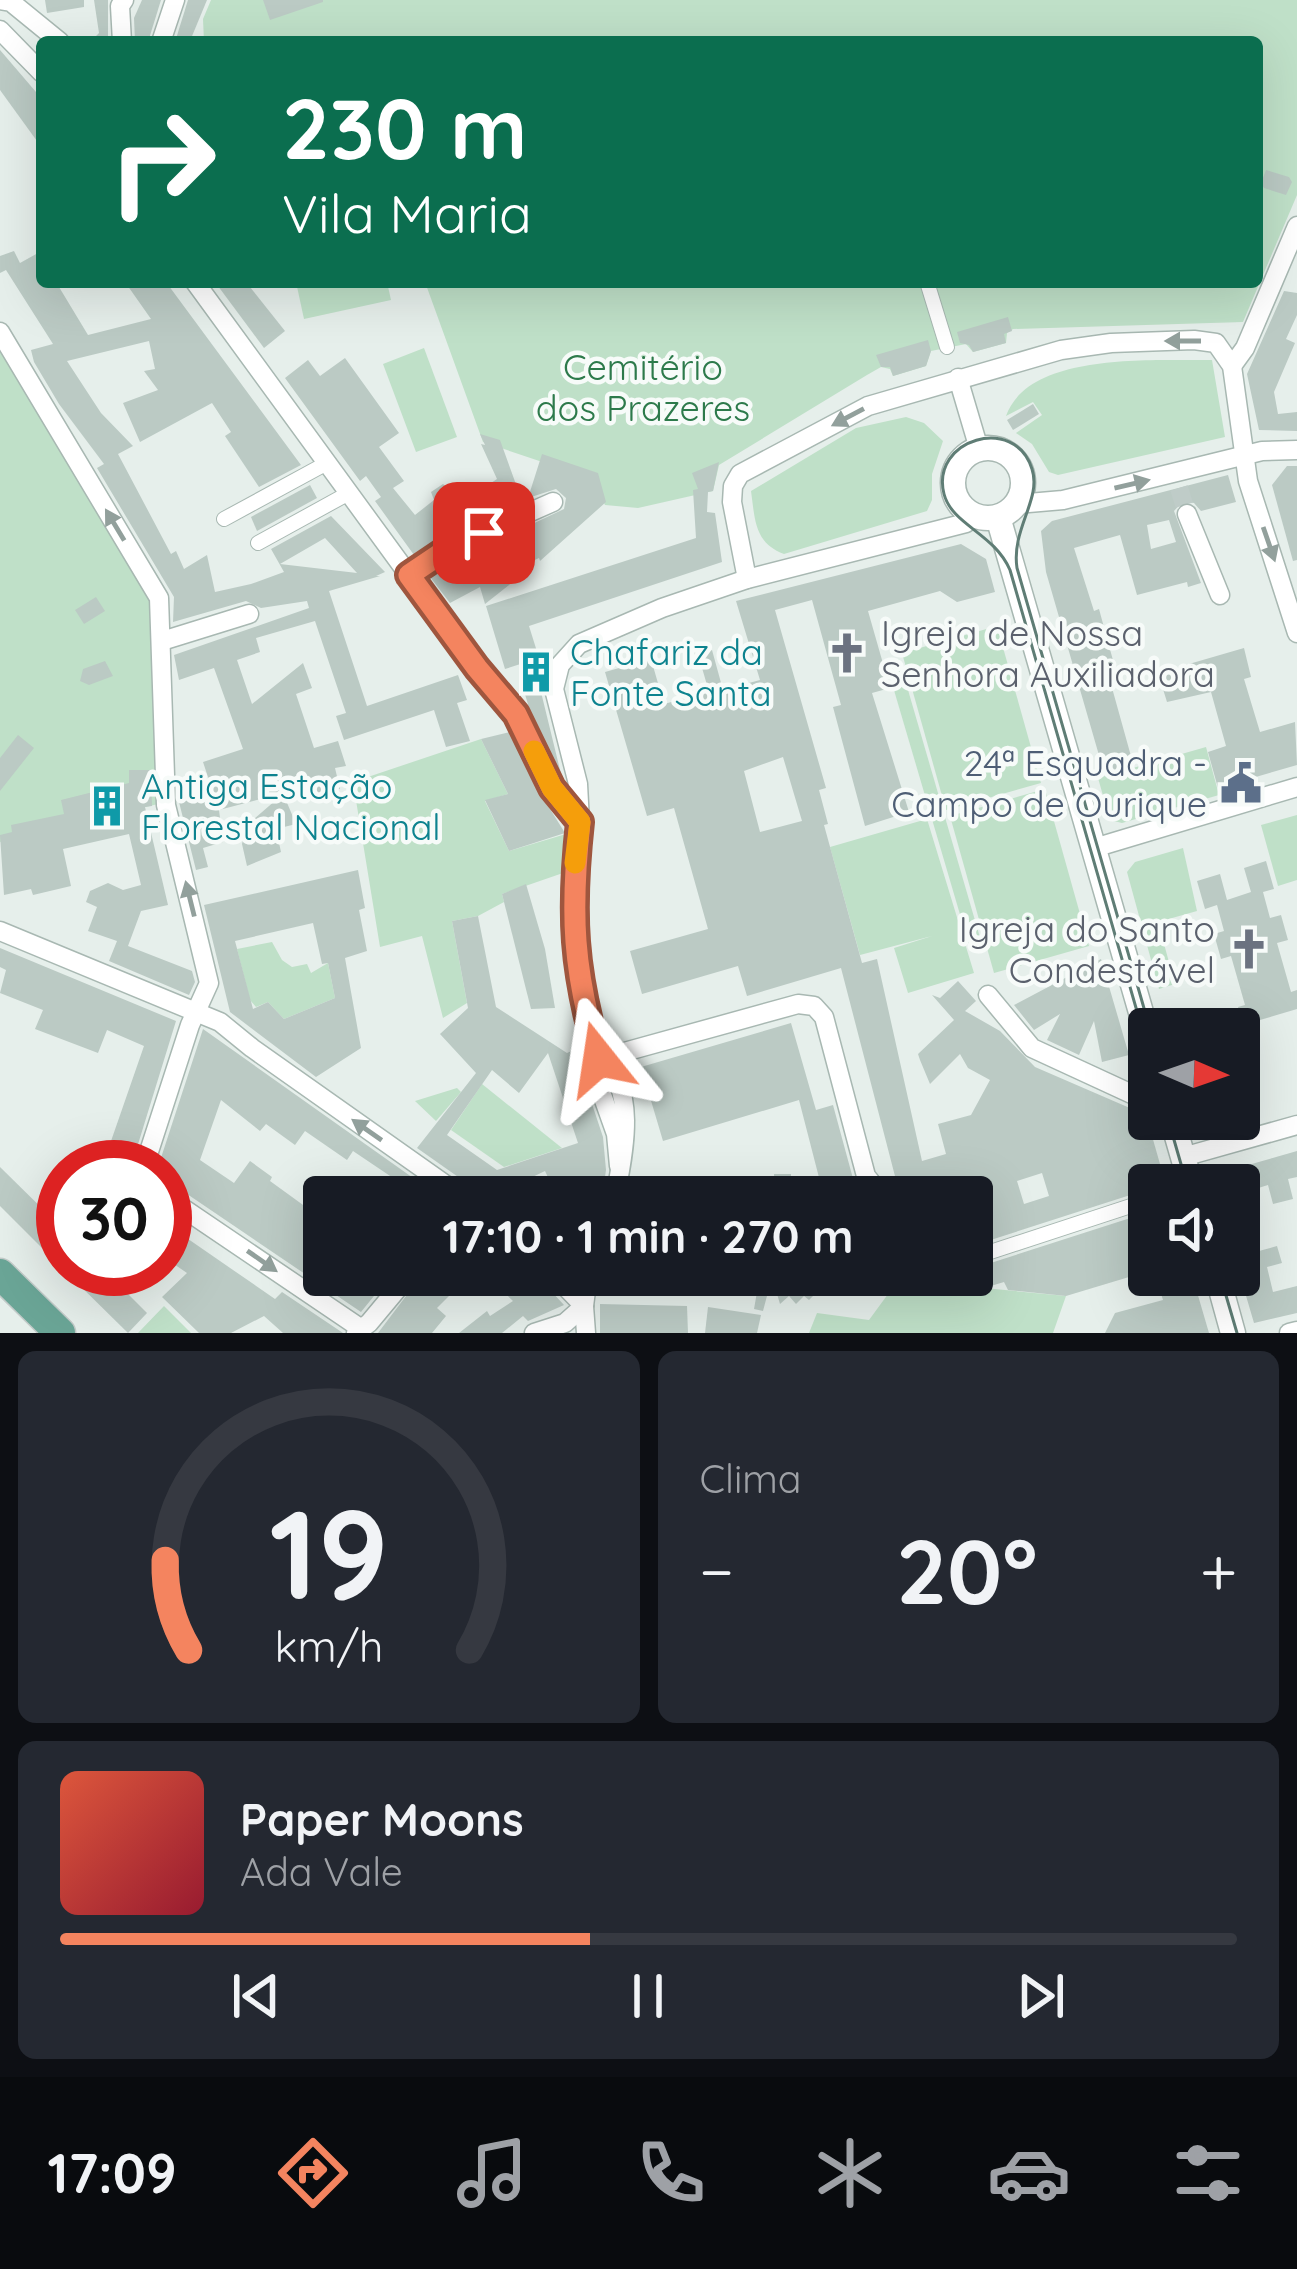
<!DOCTYPE html>
<html lang="pt">
<meta charset="utf-8">
<style>
body{margin:0;font-family:Quicksand,sans-serif;background:#242831;color:#f1f3f6;height:100vh;display:flex;flex-direction:column;font-size:45px;white-space:nowrap}
*{box-sizing:border-box;margin:0}
p{font-size:39px;color:#9ea1a6}
.icon{flex:none;width:66px;height:66px;fill:none;stroke:currentColor;stroke-width:2;stroke-linecap:round;stroke-linejoin:round}
.map{position:relative;height:1333px;overflow:hidden}
.drawer{display:flex;flex-direction:column;gap:18px;padding:18px;background:#0d0f14;flex:1}
.drawer>*{flex:none}
.hud{position:absolute;left:36px;top:36px;width:1227px;height:252px;border-radius:12px;box-shadow:0 12px 48px #0002;background:#0b6e4f;color:#fff;overflow:hidden}
.needle{width:78px;rotate:92deg}
.tools{position:absolute;left:1128px;top:1008px;display:grid;gap:24px}
.tools a{display:grid;place-items:center;width:132px;height:132px;border-radius:12px;background:#171b24;box-shadow:0 12px 48px #0002;font-size:60px}
.speed{position:absolute;left:36px;top:1140px;display:flex;gap:24px;font-size:60px;font-weight:700;text-align:center}
.speed>*{display:grid;place-content:center;width:156px;height:156px;border-radius:50%;background:#171b24;box-shadow:0 12px 48px #0002;line-height:1}
.speed .limit{border:18px solid #d22;background:#fff;color:#111}
.pin{position:absolute;display:grid;place-items:center;width:102px;height:102px;color:#fff;margin:-51px;border-radius:24px;box-shadow:0 6px 18px #0006}
.me{position:absolute;width:132px;margin:-66px;rotate:345deg;stroke-linejoin:round;filter:drop-shadow(0 0 9px #0008)}
.turn{display:flex;align-items:center;gap:42px;height:252px;padding:0 48px;font-size:54px}
.turn .icon{width:156px;height:156px;stroke-width:2.5}
.turn b{display:block;font-size:84px;line-height:102px}
.big{font-size:90px;font-weight:800;line-height:1.1}
.drawer .card{flex:1;display:flex;flex-direction:column;justify-content:center;gap:18px;min-width:0;padding:0 42px;border-radius:18px;background:#242831}
.drawer .dial{align-items:center;gap:0}
.dial svg{height:312px;overflow:visible;fill:none;stroke:#363941;stroke-width:7;stroke-linecap:round;text-anchor:middle}
.dial text{fill:#f1f3f6;stroke:none}
.song{display:flex;align-items:center;gap:36px}
.cover{width:144px;height:144px;border-radius:18px;background:linear-gradient(135deg,hsl(10 70% 55%),hsl(350 70% 35%))}
.played{height:12px;border-radius:6px;background:linear-gradient(90deg,#f4845f 45%,#363941 45%)}
.keys{display:flex;justify-content:space-around;direction:ltr}
.heat{display:flex;justify-content:space-between;align-items:center;font-size:66px;direction:ltr}
.drawer .tiles{flex:1;display:grid;gap:18px;grid-template-columns:1fr 1fr}
.card:last-child{grid-column:span 2}
.trip{position:absolute;left:303px;top:1176px;width:690px;height:120px;border-radius:12px;background:#171b24;box-shadow:0 12px 48px #0002;font-weight:800;line-height:120px;text-align:center}
.tab-bar{display:flex;height:192px;justify-content:space-around;align-items:center;background:#090b0e;color:#9ea1a6}
.tab-bar .icon{width:84px;height:84px}
.tab-bar .current{color:#f4845f}
.tab-bar b{font-size:54px;color:#f1f3f6}
.map>svg:first-child{display:block}
.green{fill:#bfe0c8}
.building{fill:#bbcac4;fill-rule:evenodd}
.lines{fill:none;stroke-linecap:round;stroke-linejoin:round}
.minor-tunnel{stroke:#bfccc8;stroke-width:18;stroke-dasharray:18 9;stroke-linecap:butt}
.pedestrian-casing{stroke:#a8b8b2;stroke-width:16}
.minor-casing{stroke:#a8b8b2;stroke-width:21}
.tertiary-casing{stroke:#a8b8b2;stroke-width:27}
.primary-casing{stroke:#c2cac8;stroke-width:33}
.pedestrian{stroke:#fff;stroke-width:14}
.minor{stroke:#fff;stroke-width:18}
.tertiary{stroke:#fff;stroke-width:24}
.primary{stroke:#6aa596;stroke-width:30}
.tram{stroke:#5f7d75;stroke-width:3}
.oneway{fill:#92a09c}
.route-casing{stroke:#9f563e;stroke-width:30}
.route{stroke:#f4845f;stroke-width:21}
.slow{stroke:#f59e0b;stroke-width:21}
.labels{text-anchor:middle;dominant-baseline:central;stroke-width:9;stroke-linejoin:round;paint-order:stroke}
.park-label{font-size:36px;fill:#2d7a4b;stroke:#f7fbf9}
.worship-label{font-size:36px;fill:#5b616d;stroke:#f7fbf9;text-anchor:start}
.culture-label{font-size:36px;fill:#0d838f;stroke:#f7fbf9;text-anchor:start}
.service-label{font-size:36px;fill:#4e5e75;stroke:#f7fbf9;text-anchor:end}
</style>
<div class="map">
<svg width="1297" height="1333" viewBox="0 0 1297 1333">
<rect width="100%" height="100%" fill="#e6efeb"/>
<g class="green">
<polygon points="211,0 1297,0 1297,195 1243,322 1013,329 1007,333 1006,343 973,352 966,344 931,351 926,366 893,376 890,369 881,367 867,375 719,465 713,491 638,508 605,505 593,479 483,442 425,282 1257,282 1257,42 204,42 203,19"/>
<polygon points="296,282 387,282 391,300 304,319"/>
<polygon points="0,348 153,602 158,804 0,842"/>
<polygon points="424,348 457,437 416,452 383,364"/>
<path d="M1212 360 1225 437 1058 475 1049 472 1032 444 1016 433 1042 415 1033 402 1006 416C1029 351 1155 361 1212 360Z"/>
<path d="M906 417 924 423 943 441 932 474V500L927 511 784 554C754 543 755 519 751 491L856 428Z"/>
<polygon points="997,626 1041,783 946,810 902,653"/>
<polygon points="899,659 981,941 969,945 886,663"/>
<polygon points="481,739 508,794 485,801 509,851 566,834 563,873 502,894 504,902 478,916 452,921 467,1003 443,1018 422,936 380,947 353,782"/>
<polygon points="1206,747 1219,795 1122,823 1110,820 1098,778"/>
<polygon points="1045,789 1089,946 994,973 950,816"/>
<polygon points="1297,815 1297,880 1278,886 1261,825"/>
<polygon points="927,819 974,973 908,993 894,948 932,936 860,955 830,847"/>
<polygon points="1183,848 1197,911 1158,922 1175,984 1159,989 1127,872 1135,862"/>
<polygon points="272,942 282,960 292,967 307,964 311,973 328,963 335,998 284,1019 268,1002 256,1007 250,1000 237,949"/>
<polygon points="482,1084 562,1148 504,1167 451,1130"/>
<polygon points="457,1088 461,1092 436,1121 415,1101"/>
<polygon points="902,1275 952,1275 953,1285 1066,1296 1053,1333 809,1333 817,1313 869,1320"/>
<polygon points="164,1306 191,1333 192,1333 138,1333"/>
</g>
<g class="building">
<polygon points="45,0 84,0 84,7 47,13"/>
<polygon points="94,0 108,0 108,42 90,42 99,33"/>
<polygon points="142,0 161,0 148,42 135,42 134,18"/>
<polygon points="188,0 207,0 190,41 175,42"/>
<polygon points="263,0 323,0 323,2 270,20"/>
<polygon points="0,50 42,99 42,148 0,90"/>
<polygon points="1266,170 1289,177 1292,182 1286,195 1264,188 1261,183"/>
<path d="M14 251 20 263 38 253 42 282H56L88 335 151 319 125 282H166L301 465 259 487 225 436 231 432 212 403 140 442 123 403 158 390 144 371 155 369 149 341 67 361 101 413 133 446 118 454 171 554 176 551 184 569 207 555 215 592 251 584 284 572 271 549 331 516 385 572 376 576H380L329 591 367 706 458 675 467 700 457 703 470 741 446 747 434 710 344 740 336 716 346 713 315 621 256 638 260 652 237 660 252 704 303 663 312 688 296 694 314 748 338 741 346 766 335 768 340 789 285 798 296 824 276 829 281 852 247 866 242 844 247 825 284 793 219 810 223 842 203 848 208 867 196 870 179 802 214 795 203 762 243 749 214 668 179 680 174 655 309 608 307 601 261 608 246 601 173 622 174 597 97 468 104 464 59 404 34 362 31 350 53 344 6 270 0 273V256ZM325 538 357 573 280 564Z"/>
<polygon points="215,282 246,282 285,331 264,348"/>
<polygon points="1284,291 1297,293 1297,315 1286,339 1295,343 1274,392 1278,414 1297,412 1297,431 1259,430 1247,374"/>
<polygon points="1008,317 1012,331 1004,334 1006,343 973,352 969,345 960,343 957,332"/>
<polygon points="928,340 931,351 926,366 893,376 890,367 881,367 876,355"/>
<polygon points="345,358 399,433 379,447 404,481 393,488 415,515 434,500 431,492 443,484 464,501 497,479 481,444 485,445 480,434 500,440 522,501 443,536 414,555 375,501 381,497 366,476 360,481 285,378 308,360 320,376"/>
<polygon points="1033,404 1039,414 1013,430 1007,420"/>
<polygon points="542,454 598,473 606,502 540,561 539,558 511,571 514,581 485,604 480,587 450,603 430,577 456,560 564,509 566,498 556,489 528,498"/>
<polygon points="719,462 713,491 708,492 707,512 715,513 722,562 529,626 539,658 505,669 486,606 696,538 693,490 698,489 692,473"/>
<polygon points="1287,466 1297,466 1297,560 1293,561 1272,485"/>
<path d="M1228 475 1236 502 1201 511 1194 503 1183 501 1174 511 1201 583 1188 587 1187 582 1137 595 1120 535 1074 548 1094 611 1099 609 1117 675 1109 677 1134 767 1105 776 1046 572 1041 531 1052 521ZM1169 520 1176 542 1151 549 1147 525Z"/>
<polygon points="310,485 317,498 257,531 251,517"/>
<path d="M961 544 986 559 995 592 957 602 940 591 868 611 890 688 872 693 909 812 865 826 833 707 841 705 812 600 775 610 826 788 819 790 828 824 824 825 862 963 877 959 922 1161 946 1154 938 1124 971 1115 990 1080 968 1068 960 1054 930 1084 920 1060 918 1054 954 1020 932 995 940 998 958 981 976 1001 965 1011 1000 1031 1035 1067 1146 1115 1166 1185H1149V1189L972 1246V1197H944L943 1185 916 1194 896 1180 841 968 747 996 738 966 642 994 630 951 708 929 674 808 647 816 605 672 651 659 664 704 709 692 698 654 712 650 723 690 760 680 736 601ZM783 757 802 821 760 832 744 771ZM1042 1173 1049 1196 1024 1204 1017 1181Z"/>
<polygon points="96,597 105,611 84,624 75,610"/>
<polygon points="1244,648 1251,677 1244,679 1260,732 1295,722 1297,765 1218,788 1208,752 1226,746 1211,692 1167,702 1158,673"/>
<polygon points="105,661 113,676 89,685 80,681 83,669"/>
<polygon points="541,686 541,692 562,778 530,711 524,691"/>
<polygon points="510,732 540,793 565,833 509,851 485,800 508,794 481,739"/>
<polygon points="18,735 34,748 0,791 0,758"/>
<polygon points="129,770 151,770 152,806 145,807 168,905 141,911 128,946 192,971 195,982 189,995 109,961 117,941 88,931 97,907 86,902 90,891 108,883 123,890 141,885 129,834 63,849 71,886 33,895 31,889 4,895 0,835 12,832 11,825 64,814 61,800 129,783"/>
<polygon points="1266,861 1274,889 1263,892 1270,918 1281,915 1288,940 1277,943 1291,992 1297,990 1297,1009 1243,1025 1238,1007 1245,1005 1231,956 1221,959 1214,934 1224,931 1217,905 1205,909 1197,881 1220,874 1227,900 1251,892 1244,868"/>
<path d="M358 870 365 908 359 910 367 951 345 958 361 1048 316 1077 230 1012 204 905ZM313 923 322 964 328 963 335 998 284 1019 268 1002 253 1009 235 941Z"/>
<polygon points="526,884 545,949 555,1008 531,1009 502,894"/>
<path d="M478 916 496 1007 567 1053 574 1050 603 1137 606 1170 602 1197H579L580 1192 554 1190 545 1171 524 1181 512 1197H476L471 1186 417 1148 476 1073 440 1034 468 1008 452 921ZM548 1053 578 1143 497 1170 447 1135 492 1070 519 1093Z"/>
<polygon points="0,948 176,1021 131,1167 102,1167 144,1046 107,1030 98,1053 35,1029 43,1010 0,993 6,970 0,967"/>
<polygon points="1101,959 1129,1055 1102,1062 1094,1021 1079,1055 1047,1040 1060,1014 1034,1030 1014,1005"/>
<polygon points="791,1023 816,1110 833,1105 858,1197 824,1197 799,1100 663,1141 641,1067"/>
<polygon points="203,1029 440,1197 393,1197 402,1184 353,1151 347,1160 305,1131 295,1145 266,1124 260,1131 221,1100 200,1160 234,1183 250,1161 272,1177 270,1181 310,1210 315,1202 324,1208 324,1275 340,1275 355,1287 364,1275 391,1275 361,1312 165,1179 165,1167 158,1167"/>
<polygon points="1297,1151 1297,1177 1288,1179 1293,1199 1273,1204 1268,1185 1239,1194 1239,1185 1207,1185 1206,1177"/>
<polygon points="0,1167 63,1229 63,1269 0,1206"/>
<polygon points="774,1174 791,1174 791,1197 775,1197"/>
<polygon points="1149,1212 1149,1271 1066,1296 1008,1290 1004,1282 984,1288 944,1284 944,1275 972,1275 972,1269"/>
<polygon points="165,1223 275,1299 282,1292 343,1333 283,1333 264,1316 231,1333 199,1333 162,1297 187,1273 165,1258"/>
<polygon points="1257,1242 1259,1251 1277,1246 1282,1263 1267,1267 1273,1292 1297,1286 1297,1313 1254,1323 1239,1272 1239,1247"/>
<polygon points="63,1269 103,1269 147,1313 128,1333"/>
<polygon points="422,1275 470,1275 437,1308 446,1316 432,1333 378,1333"/>
<polygon points="486,1275 536,1275 564,1305 528,1321 523,1316 502,1333 459,1333 487,1311 490,1316 513,1301"/>
<polygon points="760,1275 834,1275 809,1300 804,1296 796,1304 789,1296 780,1304 772,1277 763,1311 754,1309"/>
<polygon points="868,1275 902,1275 889,1293"/>
<polygon points="1155,1275 1192,1275 1209,1333 1105,1333 1115,1313 1163,1300"/>
<polygon points="600,1304 687,1306 688,1333 600,1333"/>
<polygon points="708,1307 761,1315 757,1333 705,1333"/>
</g>
<g class="lines">
<polyline class="minor-tunnel" points="1179,488 1187,514"/>
<g class="pedestrian-casing">
<g id="pedestrian">
<polyline points="927,282 947,347"/>
<polyline points="224,519 327,463"/>
<polyline points="258,543 349,493"/>
<polyline points="972,1258 1149,1200"/>
</g>
</g>
<g class="minor-casing">
<g id="minor">
<polyline points="0,0 11,2 60,42"/>
<polyline points="0,30 42,73"/>
<polyline points="122,42 120,6 124,0"/>
<polyline points="161,42 175,0"/>
<polyline points="195,282 470,659 516,714 552,787 580,822 572,902 576,970 599,1059 600,1089 616,1134 619,1166"/>
<polyline points="0,332 159,598 166,805 209,983 190,1025 144,1167"/>
<polyline points="1232,366 1245,348 1297,226"/>
<polyline points="958,378 979,449"/>
<polyline points="1017,504 1063,500 1262,451 1297,450"/>
<polyline points="1187,514 1220,595"/>
<polyline points="409,575 449,548 553,502"/>
<polyline points="747,579 732,502 733,486 740,474 868,406 1061,350 1111,343 1194,340 1216,343 1232,366 1248,481 1297,633"/>
<polyline points="162,641 249,614"/>
<polyline points="580,822 578,784 554,689 560,665 579,644 662,608 747,579 966,523 975,516"/>
<polyline points="1094,848 1297,787"/>
<polyline points="0,931 220,1022 252,1048 463,1197"/>
<polyline points="988,995 1032,1048 1149,1102"/>
<polyline points="599,1059 798,1004 814,1006 824,1017 866,1176 883,1197"/>
<path d="M599 1059C639 1085 623 1157 615 1197"/>
<polyline points="1183,1157 1297,1125"/>
<polyline points="165,1196 360,1328"/>
<polyline points="554,1275 584,1306"/>
<polyline points="356,1333 369,1323 409,1275"/>
<polyline points="534,1333 565,1323 584,1306"/>
<polyline points="586,1333 584,1306 588,1275"/>
<polyline points="1289,1333 1297,1331"/>
</g>
</g>
<g class="tertiary-casing">
<g id="tertiary">
<circle cx="988" cy="483" r="35"/>
<polyline points="998,517 1149,1040"/>
<polyline points="1172,1119 1191,1185"/>
<polyline points="1217,1275 1233,1333"/>
</g>
</g>
<g class="primary-casing">
<polyline id="primary" points="0,1274 60,1333"/>
</g>
<use href="#pedestrian" class="pedestrian"/>
<use href="#minor" class="minor"/>
<use href="#tertiary" class="tertiary"/>
<use href="#primary" class="primary"/>
<g class="tram">
<path d="M1149 1053 1010 570C994 533 952 525 944 494 930 439 1015 414 1032 469 1042 499 1011 529 1017 568L1150 1029"/>
<polyline points="1168,1119 1187,1185"/>
<polyline points="1220,1275 1237,1333"/>
</g>
</g>
<defs><path id="oneway-solid" d="M-6-.8H1V-3.2L6.5 0L1 3.2V.8H-6Z" transform="scale(3)"/></defs>
<g class="oneway">
<use href="#oneway-solid" transform="translate(1183 341) rotate(-180)"/>
<use href="#oneway-solid" transform="translate(848 417) rotate(152)"/>
<use href="#oneway-solid" transform="translate(1132 484) rotate(-13)"/>
<use href="#oneway-solid" transform="translate(115 525) rotate(-121)"/>
<use href="#oneway-solid" transform="translate(1269 544) rotate(71)"/>
<use href="#oneway-solid" transform="translate(190 899) rotate(-104)"/>
<use href="#oneway-solid" transform="translate(367 1130) rotate(-145)"/>
<use href="#oneway-solid" transform="translate(262 1261) rotate(35)"/>
</g>
<g class="lines">
<g class="route-casing">
<path id="route" d="M484 533 449 548 409 575 477 668 516 714 552 788 580 822C570 914 573 970 599 1059"/>
</g>
<use href="#route" class="route"/>
<polyline class="slow" points="534,751 552,788 580,822 575,863"/>
</g>
<defs>
<g id="church-bare" transform="scale(3.24)"><path d="M-1.2-6h2.4v3.5h3.3v2.4h-3.3V6h-2.4V-.1h-3.3v-2.4h3.3Z" fill="#6b7280" stroke="#f7fbf9" stroke-width="2.5" paint-order="stroke"/></g>
<g id="building-bare" transform="scale(3.24)"><path d="M-4-6H4V6H1V3H-1V6H-4ZM-2.5-4.3h1.7v1.8h-1.7ZM.8-4.3h1.7v1.8H.8ZM-2.5-1h1.7V.8h-1.7ZM.8-1h1.7V.8H.8Z" fill="#0f9aa8" stroke="#f7fbf9" stroke-width="2.5" paint-order="stroke"/></g>
<g id="civic-bare" transform="scale(3.24)"><path d="M-.6-6.5H3V-4.5H.6V-3L4-1V1h2V6H-6V1h2V-1L-.6-3ZM-1.2 2.5V6h2.4V2.5Z" fill="#5c6f8a" stroke="#f7fbf9" stroke-width="2.5" paint-order="stroke"/></g>
</defs>
<g fill-rule="evenodd">
<use href="#church-bare" x="847" y="653"/>
<use href="#building-bare" x="536" y="672"/>
<use href="#civic-bare" x="1241" y="783"/>
<use href="#building-bare" x="107" y="806"/>
<use href="#church-bare" x="1249" y="949"/>
</g>
<g class="labels">
<g class="park-label">
<text x="643" y="366">Cemitério<tspan x="643" dy="41">dos Prazeres</tspan></text>
</g>
<g class="worship-label">
<text x="881" y="632">Igreja de Nossa<tspan x="881" dy="41">Senhora Auxiliadora</tspan></text>
<text x="1215" y="928" text-anchor="end">Igreja do Santo<tspan x="1215" dy="41">Condestável</tspan></text>
</g>
<g class="culture-label">
<text x="570" y="651">Chafariz da<tspan x="570" dy="41">Fonte Santa</tspan></text>
<text x="141" y="785">Antiga Estação<tspan x="141" dy="41">Florestal Nacional</tspan></text>
</g>
<g class="service-label">
<text x="1207" y="762">24ª Esquadra -<tspan x="1207" dy="41">Campo de Ourique</tspan></text>
</g>
</g>
</svg>
<div class="tools">
<a><svg class="needle" viewBox="-14 -14 28 28"><path d="M0-13l5 13h-10z" fill="#e53935"/><path d="M0 13l5-13h-10z" fill="#9ea1a6"/></svg></a>
<a><svg class="icon" aria-label="sound" viewBox="0 0 24 24"><path d="M4 9h4l5-4v14l-5-4H4zM17 9q2 3 0 6"/></svg></a>
</div>
<div class="speed"><div class="limit">30</div></div>
<div class="pin" style="left:484px;top:533px;background:#d93025"><svg class="icon" aria-label="arrive" viewBox="0 0 24 24"><path d="M6 21V4h12l-3 4 3 4H6"/></svg></div>
<svg class="me" style="left:599px;top:1059px" viewBox="-20 -20 40 40"><path d="M0-17L14 15 0 8-14 15z" fill="#f4845f" stroke="#fff" stroke-width="4"/></svg>
<div class="trip">17:10 · 1 min · 270 m</div>
<div class="hud">
<div class="turn"><svg class="icon" aria-label="right" viewBox="0 0 24 24"><path d="M7 20v-9h11M14 6l5 5-5 5"/></svg><div><b>230 m</b>Vila Maria</div></div>
</div>
</div>
<section class="drawer">
<div class="tiles">
<div class="card dial"><svg viewBox="0 0 100 80">
<path d="M14 69A42 42 0 1 1 86 69"/>
<path d="M14 69A42 42 0 0 1 8 46" stroke="#f4845f"/>
<text x="50" y="56" font-size="32" font-weight="700">19</text>
<text x="50" y="72" font-size="11">km/h</text>
</svg></div>
<div class="card"><p>Clima</p>
<div class="heat"><a>−</a><b class="big">20°</b><a>+</a></div>
</div>
<div class="card">
<div class="song"><i class="cover"></i><div><b>Paper Moons</b><p>Ada Vale</p></div></div>
<div class="played"></div>
<div class="keys"><svg class="icon" aria-label="previous" viewBox="0 0 24 24"><path d="M18 5L8 12l10 7zM5 5v14"/></svg><svg class="icon" aria-label="pause" viewBox="0 0 24 24"><path d="M8 5v14M16 5v14"/></svg><svg class="icon" aria-label="next" viewBox="0 0 24 24"><path d="M6 5l10 7-10 7zM19 5v14"/></svg></div>
</div>
</div>
</section>
<nav class="tab-bar">
<b>17:09</b>
<svg class="icon current" aria-label="directions" viewBox="0 0 24 24"><path d="M12 3l9 9-9 9-9-9zM9 14v-3h6M13 9l2 2-2 2"/></svg>
<svg class="icon" aria-label="music" viewBox="0 0 24 24"><path d="M9 18V5l10-2v13"/><circle cx="6" cy="18" r="3"/><circle cx="16" cy="16" r="3"/></svg>
<svg class="icon" aria-label="phone" viewBox="0 0 24 24"><path d="M5 4h4l2 5-3 2q2 4 5 5l2-3 5 2v4C11 20 4 13 5 4z"/></svg>
<svg class="icon" aria-label="climate" viewBox="0 0 24 24"><path d="M12 3v18M4 7l16 10M4 17L20 7"/></svg>
<svg class="icon" aria-label="car" viewBox="0 0 24 24"><path d="M5 17H2v-5l4-1 3-4h7l3 4 3 1v5h-3M9 17h6M6 11h13"/><circle cx="7" cy="17" r="2"/><circle cx="17" cy="17" r="2"/></svg>
<svg class="icon" aria-label="filters" viewBox="0 0 24 24"><path d="M4 7h16M4 17h16"/><circle cx="9" cy="7" r="2"/><circle cx="15" cy="17" r="2"/></svg>
</nav>
